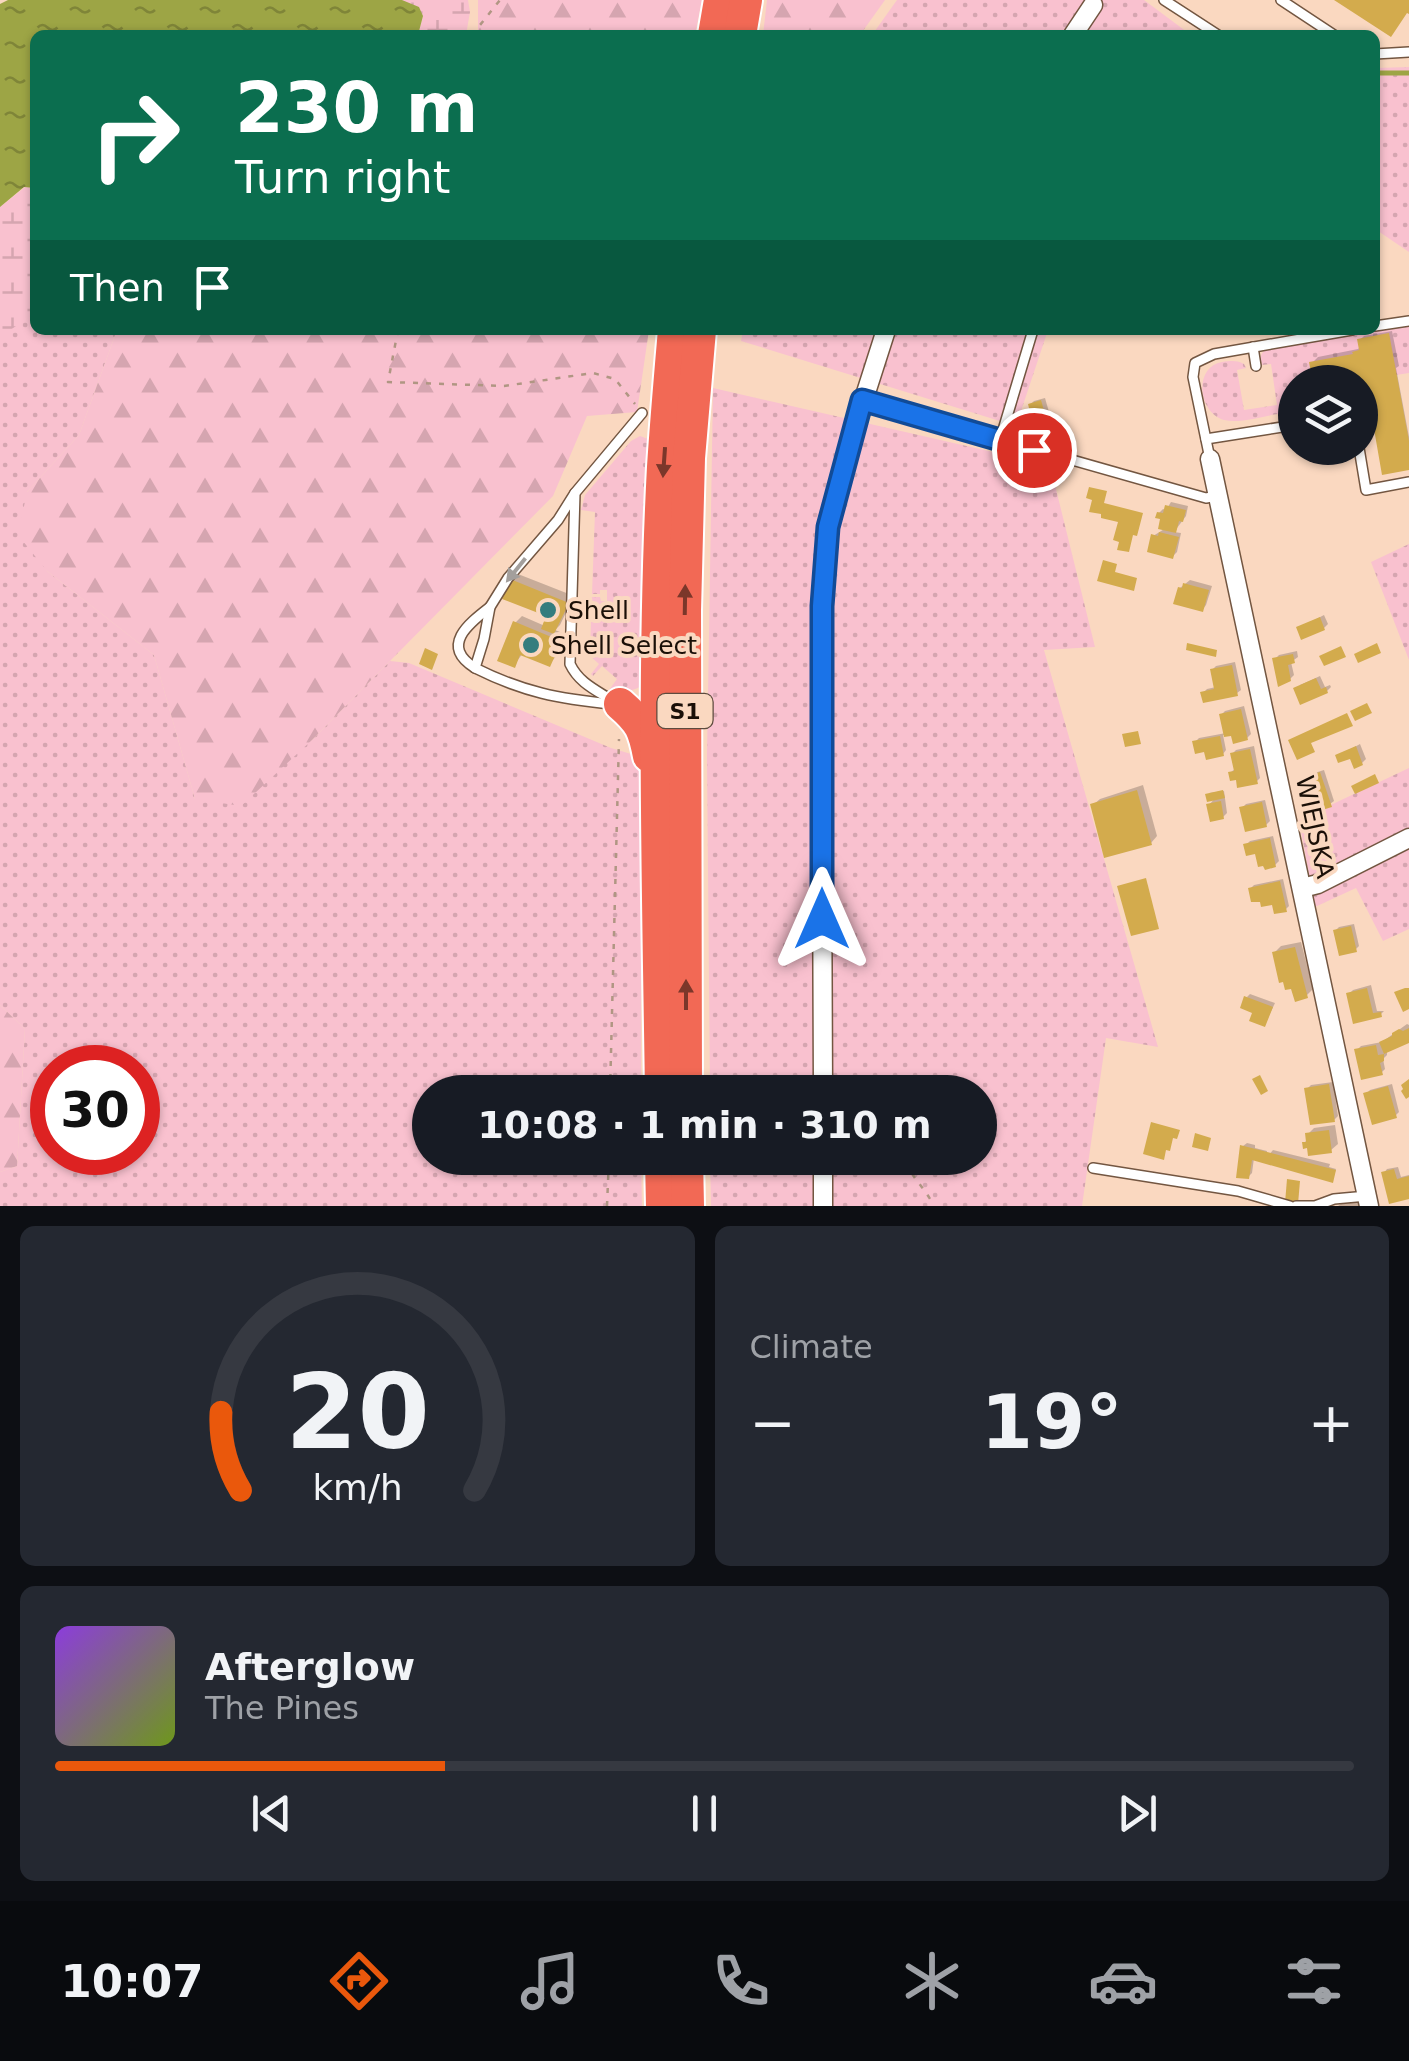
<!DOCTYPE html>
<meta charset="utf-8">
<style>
body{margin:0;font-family:"DejaVu Sans",sans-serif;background:#242831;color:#f1f3f6;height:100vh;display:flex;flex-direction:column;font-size:38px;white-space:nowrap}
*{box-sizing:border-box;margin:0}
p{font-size:32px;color:#9ea1a6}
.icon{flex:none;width:55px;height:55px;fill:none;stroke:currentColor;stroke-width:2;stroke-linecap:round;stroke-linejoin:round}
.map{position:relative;height:1206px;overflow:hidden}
.details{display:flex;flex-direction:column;gap:20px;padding:20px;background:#0d0f14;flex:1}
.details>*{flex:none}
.banner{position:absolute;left:30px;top:30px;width:1350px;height:305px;border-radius:15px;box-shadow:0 2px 8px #0004;background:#0b6e4f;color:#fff;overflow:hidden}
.controls{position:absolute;left:1278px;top:365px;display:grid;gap:20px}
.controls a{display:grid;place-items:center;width:100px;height:100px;border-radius:50%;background:#171b24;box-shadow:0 2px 8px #0004;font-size:50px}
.speed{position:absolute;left:30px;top:1045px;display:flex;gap:20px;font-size:50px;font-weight:700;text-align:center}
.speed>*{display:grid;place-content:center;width:130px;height:130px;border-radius:50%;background:#171b24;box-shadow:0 2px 8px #0004;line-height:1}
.speed .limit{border:15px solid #d22;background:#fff;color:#111}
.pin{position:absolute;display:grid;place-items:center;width:85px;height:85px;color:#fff;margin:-42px;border:5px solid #fff;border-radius:50%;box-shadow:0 2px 10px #0007}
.me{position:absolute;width:110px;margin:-55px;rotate:0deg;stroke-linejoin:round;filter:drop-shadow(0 0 8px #0008)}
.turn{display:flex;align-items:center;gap:35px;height:210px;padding:0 40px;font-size:45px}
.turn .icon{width:130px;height:130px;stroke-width:2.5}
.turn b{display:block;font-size:70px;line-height:85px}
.then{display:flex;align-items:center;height:95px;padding:0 40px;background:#0003;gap:20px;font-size:38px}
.big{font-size:75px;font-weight:700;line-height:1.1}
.details .widget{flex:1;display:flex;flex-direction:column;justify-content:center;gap:15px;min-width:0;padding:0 35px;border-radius:15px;background:#242831}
.details .dial{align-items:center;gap:0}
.dial svg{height:260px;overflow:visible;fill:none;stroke:#363941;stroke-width:7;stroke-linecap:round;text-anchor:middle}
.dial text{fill:#f1f3f6;stroke:none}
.song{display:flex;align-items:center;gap:30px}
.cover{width:120px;height:120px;border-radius:15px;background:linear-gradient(135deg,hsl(270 70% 55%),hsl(80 70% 35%))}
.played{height:10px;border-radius:5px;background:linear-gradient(90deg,#ea580c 30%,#363941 30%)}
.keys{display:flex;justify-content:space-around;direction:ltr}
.heat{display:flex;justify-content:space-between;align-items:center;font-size:55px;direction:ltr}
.details .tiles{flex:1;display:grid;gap:20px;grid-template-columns:1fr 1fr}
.widget:last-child{grid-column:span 2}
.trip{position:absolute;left:412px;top:1075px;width:585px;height:100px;border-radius:50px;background:#171b24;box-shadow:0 2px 8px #0004;font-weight:700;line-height:100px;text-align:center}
.tabs{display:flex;height:160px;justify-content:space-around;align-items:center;background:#090b0e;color:#9ea1a6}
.tabs .icon{width:70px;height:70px}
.tabs .on{color:#ea580c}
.tabs b{font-size:45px;color:#f1f3f6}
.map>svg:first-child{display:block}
.grass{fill:url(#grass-dots);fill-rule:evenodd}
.forest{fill:url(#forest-firs)}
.wetland{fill:url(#wetland-marsh)}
.park{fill:#f9c1cf}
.water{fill:url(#water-ripples)}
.shadow{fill:#0003}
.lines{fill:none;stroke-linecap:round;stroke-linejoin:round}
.stream{stroke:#9da545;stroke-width:5}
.building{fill:#d3ab4d}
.lane-casing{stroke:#735641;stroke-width:12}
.street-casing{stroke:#735641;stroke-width:21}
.highway-casing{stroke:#fff;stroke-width:36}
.path{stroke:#b09683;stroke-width:2.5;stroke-dasharray:5 8;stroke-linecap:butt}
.lane{stroke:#fff;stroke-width:9}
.street{stroke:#fff;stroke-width:18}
.highway{stroke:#f26955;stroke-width:32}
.oneway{fill:#7b372a}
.oneway2{fill:#a39f9c}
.route-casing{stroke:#114b97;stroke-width:25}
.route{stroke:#1a73e8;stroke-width:18}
.poi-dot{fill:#347d7e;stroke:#fad8c0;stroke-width:4}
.labels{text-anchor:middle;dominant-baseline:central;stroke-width:8;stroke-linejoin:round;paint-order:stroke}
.shield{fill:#fad8c0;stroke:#5d4b3e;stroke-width:2.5}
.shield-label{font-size:22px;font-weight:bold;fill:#1a0f07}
.poi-label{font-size:25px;fill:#1a0f07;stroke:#fad8c0;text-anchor:start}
.street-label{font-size:25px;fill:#1a0f07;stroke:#fad8c0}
</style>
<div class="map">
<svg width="1409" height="1206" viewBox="0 0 1409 1206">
<defs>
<pattern id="grass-dots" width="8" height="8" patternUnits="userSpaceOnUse" patternTransform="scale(2.5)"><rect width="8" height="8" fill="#f9c1cf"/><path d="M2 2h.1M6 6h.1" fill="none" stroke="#d5a5b0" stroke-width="1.8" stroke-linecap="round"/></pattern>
<pattern id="forest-firs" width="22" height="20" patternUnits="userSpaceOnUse" patternTransform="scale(2.5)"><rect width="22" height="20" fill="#f9c1cf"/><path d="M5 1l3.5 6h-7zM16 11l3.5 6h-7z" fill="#d5a5b0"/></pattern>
<pattern id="wetland-marsh" width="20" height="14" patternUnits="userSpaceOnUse" patternTransform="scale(2.5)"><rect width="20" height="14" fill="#f9c1cf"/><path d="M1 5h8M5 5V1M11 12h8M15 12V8" fill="none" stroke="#d5a5b0"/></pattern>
<pattern id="water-ripples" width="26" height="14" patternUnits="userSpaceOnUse" patternTransform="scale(2.5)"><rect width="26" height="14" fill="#9da545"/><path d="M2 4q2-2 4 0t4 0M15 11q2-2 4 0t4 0" fill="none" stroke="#7f8538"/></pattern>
</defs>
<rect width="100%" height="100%" fill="#fad8c0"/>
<g class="grass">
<polygon points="897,0 1144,0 1191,35 872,35"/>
<polygon points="1409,67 1409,252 1375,229 1375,68"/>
<path d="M35 188V330H117L79 435 27 492 47 571 154 655 195 799 312 740 390 661 409 663 611 748 641 757V1092H430V1158H641L642 1206H0V1172L17 1166 25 1029 0 1005V207ZM52 1068H138V1152H52Z"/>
<path d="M1404 325 1409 326V373L1351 382H1295V391L1283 394 1284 405 1278 414C1262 416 1240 424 1224 420 1198 413 1193 367 1222 362 1231 361 1236 360 1244 364L1246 368 1237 370 1244 410 1277 405 1271 364 1262 365C1260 357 1260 353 1268 348Z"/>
<polygon points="743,330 1048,330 1016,426 741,341"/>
<polygon points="713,388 1050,465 1095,647 1044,650 1158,1047 1106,1038 1082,1206 711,1206 710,1158 980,1158 980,1092 710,1092 707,756"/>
<path d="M640 436 648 439 651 445 641 686C633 692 619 692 609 690L617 679 602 666 593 676 591 674 599 664 590 656 591 621 577 620V609L583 611 584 606 577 607 578 599 591 600 592 597H600L601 601H607V590H600V594H592L595 512 581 510 585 495 631 441Z"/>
<polygon points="1409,544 1409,660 1371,562"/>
<polygon points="1409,768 1409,929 1383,941 1356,888 1315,907 1299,820"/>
</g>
<g class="forest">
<polygon points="478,0 702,0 695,35 478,35"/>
<polygon points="767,0 885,0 860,35 763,35"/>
<polygon points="117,330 649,330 637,412 587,416 553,496 312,740 241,806 195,799 154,655 47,571 18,535 27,492 79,435"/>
<polygon points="0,1005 25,1029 17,1166 0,1172"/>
</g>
<g class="wetland">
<polygon points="402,0 468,0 470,12 466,35 418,35 423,16"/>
<polygon points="25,187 35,188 35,313 0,337 0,207"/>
</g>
<rect class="park" x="868" y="1162" width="38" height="19"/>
<polygon class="water" points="8,0 402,0 419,7 423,16 418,35 35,35 35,188 24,187 0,207 0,4"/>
<g class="shadow">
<polygon points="1392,331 1399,366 1396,368 1409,437 1409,467 1368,380 1314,382 1309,380 1313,373 1312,363 1318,357 1358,349 1361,346 1360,340 1364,336"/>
<polygon points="1045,398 1051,419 1047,423 1030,405 1034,401"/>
<polygon points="1171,502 1188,506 1186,516 1174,532 1181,533 1177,552 1173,556 1153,536 1166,528 1163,517 1159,513 1163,509 1166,510"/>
<polygon points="518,574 574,596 560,625 555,630 565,634 562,642 564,648 549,664 523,653 514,665 515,623 522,616 545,626 550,615 512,580"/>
<polygon points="1190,580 1212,586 1206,605 1203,609 1180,588"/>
<polygon points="1324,615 1328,624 1324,628 1299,628"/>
<polygon points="1297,651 1298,657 1291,662 1294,675 1290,679 1275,659 1279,655"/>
<polygon points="1235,662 1241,690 1237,693 1203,693 1207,689 1216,687 1212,670 1216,666"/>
<polygon points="1320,676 1325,687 1330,685 1331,687 1327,691 1300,685"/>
<polygon points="1244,706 1251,734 1247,738 1233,733 1223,735 1226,750 1223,754 1206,749 1195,742 1199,738 1226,733 1222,714 1225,711"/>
<polygon points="1360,744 1366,759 1362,763 1352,756 1338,756"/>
<polygon points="1254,746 1260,778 1256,782 1230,773 1236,768 1232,754 1236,750"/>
<polygon points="1324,770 1334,801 1330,804 1301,779 1305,776"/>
<polygon points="1143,785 1157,836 1151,843 1093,805 1100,799"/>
<polygon points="1224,791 1227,813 1223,817 1209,805 1216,797 1209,793"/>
<polygon points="1265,800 1270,821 1266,825 1242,808 1246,804"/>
<polygon points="1273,836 1279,861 1275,865 1246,845 1250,841"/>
<polygon points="1283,879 1289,906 1285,910 1251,888 1254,885"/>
<polygon points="1354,924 1359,946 1355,950 1335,931 1339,927"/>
<polygon points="1301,942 1313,989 1306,996 1275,952 1281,946"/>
<polygon points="1371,985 1377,1011 1384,1011 1380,1015 1355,1021 1349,994 1353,990"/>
<polygon points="1250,994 1275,1003 1265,1024 1247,997"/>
<polygon points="1407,1024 1409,1025 1409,1040 1387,1050 1387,1055 1383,1059 1385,1069 1381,1073 1357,1050 1361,1046 1382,1042"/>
<polygon points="1333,1082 1338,1116 1334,1120 1307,1089 1311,1085"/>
<polygon points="1392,1084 1399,1112 1395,1116 1366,1094 1370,1090"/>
<polygon points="1335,1125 1338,1144 1331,1150 1304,1143 1308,1139 1308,1134 1314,1128"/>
<polygon points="1247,1143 1255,1145 1255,1148 1267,1151 1266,1158 1273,1150 1330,1164 1329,1167 1336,1169 1333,1179 1254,1158 1252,1173 1248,1177 1243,1146"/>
<polygon points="1398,1167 1401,1177 1409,1175 1409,1197 1384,1173 1387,1169"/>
<polygon points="1363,1195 1365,1206 1338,1206 1351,1197"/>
</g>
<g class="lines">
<polyline class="stream" points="1375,73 1409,73"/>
</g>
<g class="building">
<polygon points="1334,0 1409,0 1409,14 1407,13 1391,37"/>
<polygon points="1389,333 1409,441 1409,470 1382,475 1366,383 1308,382 1305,381 1311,373 1309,362 1353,354 1352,352 1359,350 1357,339"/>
<polygon points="1041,400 1048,425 1034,429 1028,404"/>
<polygon points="1089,487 1107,491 1104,503 1143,513 1137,536 1133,535 1129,552 1117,550 1119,542 1113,540 1118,522 1101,518 1101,514 1089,512 1092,500 1086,498"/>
<polygon points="1165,505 1186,510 1183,522 1179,521 1176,533 1158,529 1160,519 1155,518 1157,512 1163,513"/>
<polygon points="1159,532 1179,537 1173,559 1147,552 1151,534 1158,536"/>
<polygon points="1103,560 1117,564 1115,572 1137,578 1134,591 1097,581"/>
<polygon points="510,579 569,603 554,634 541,629 546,616 502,599"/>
<polygon points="1183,583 1209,590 1203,612 1173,604 1178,587 1182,588"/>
<polygon points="1320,617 1325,630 1301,640 1296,627"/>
<polygon points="513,621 561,641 557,650 558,656 554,658 550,667 520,655 515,668 497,661"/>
<polygon points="1187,643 1217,650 1216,657 1186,650"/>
<polygon points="1377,643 1381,653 1358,663 1354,654"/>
<polygon points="1341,646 1346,657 1324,666 1319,656"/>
<polygon points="425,648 438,654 432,670 419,664"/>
<polygon points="1293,654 1295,663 1288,665 1291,681 1278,687 1272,658"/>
<polygon points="1232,665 1238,696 1203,703 1200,692 1214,689 1210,669"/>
<polygon points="1316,678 1321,689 1326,687 1328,693 1300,705 1293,688"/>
<polygon points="1367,703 1372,713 1355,721 1350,711"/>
<polygon points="1241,709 1248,740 1233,744 1231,736 1224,737 1219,714"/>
<polygon points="1347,713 1353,726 1311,743 1315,752 1297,760 1288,740"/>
<polygon points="1138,731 1141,744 1125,747 1122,734"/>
<polygon points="1220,736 1224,756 1206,760 1204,752 1195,754 1192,741"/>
<polygon points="1356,746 1363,765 1354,769 1350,759 1338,763 1335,755"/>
<polygon points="1250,749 1258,784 1237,788 1236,780 1230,781 1228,772 1234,771 1230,753"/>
<polygon points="1320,772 1332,807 1309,814 1298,779"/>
<polygon points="1375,774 1379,783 1355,794 1351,786"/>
<polygon points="1137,790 1152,845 1104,858 1090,804"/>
<polygon points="1223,790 1225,798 1207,802 1205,794"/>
<polygon points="1221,801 1224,819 1210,822 1206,804"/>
<polygon points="1262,802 1267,827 1245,832 1239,807"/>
<polygon points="1270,838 1276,867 1265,870 1263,866 1258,867 1255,854 1246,856 1243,844"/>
<polygon points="1146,878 1159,929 1131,936 1117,886"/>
<polygon points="1280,881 1287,912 1274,914 1272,905 1261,907 1260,902 1251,902 1248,888"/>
<polygon points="1351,926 1357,952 1339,956 1333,930"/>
<polygon points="1295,947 1308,998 1295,1002 1291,989 1285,990 1283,982 1279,983 1272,952"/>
<polygon points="1367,988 1373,1013 1381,1012 1382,1017 1353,1024 1346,993"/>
<polygon points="1405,988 1409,988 1409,1009 1403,1012 1394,992"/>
<polygon points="1244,996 1273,1007 1265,1027 1249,1021 1252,1013 1240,1008"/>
<polygon points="1409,1028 1409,1043 1384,1054 1379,1042 1392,1036 1392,1033 1399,1029 1403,1031"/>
<polygon points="1376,1045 1378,1055 1384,1054 1384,1061 1380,1063 1383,1075 1361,1080 1354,1049"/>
<polygon points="1260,1075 1268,1091 1261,1095 1252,1079"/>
<polygon points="1409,1079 1409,1097 1406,1099 1401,1091 1403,1089 1401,1085"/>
<polygon points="1329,1084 1335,1122 1310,1125 1304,1088"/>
<polygon points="1388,1086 1397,1118 1372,1125 1363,1093"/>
<polygon points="1151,1122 1180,1130 1177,1139 1173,1138 1170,1151 1166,1150 1164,1160 1143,1154"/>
<polygon points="1329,1130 1332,1153 1308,1156 1307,1148 1303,1149 1302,1142 1306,1142 1305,1133"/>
<polygon points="1195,1133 1211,1138 1208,1151 1192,1147"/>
<polygon points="1240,1145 1336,1170 1333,1183 1252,1160 1249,1179 1236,1178"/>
<polygon points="1394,1169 1397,1179 1409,1176 1409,1199 1389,1204 1381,1172"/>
<polygon points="1287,1179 1300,1181 1298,1204 1285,1203"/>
</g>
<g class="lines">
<g class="lane-casing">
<g id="lane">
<polyline points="1164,0 1218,35"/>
<polyline points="1281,0 1334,35"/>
<polyline points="1375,54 1409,52"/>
<polyline points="1375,326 1409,321"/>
<polyline points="1253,347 1256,366"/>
<polyline points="864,401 1206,498 1217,496"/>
<polyline points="1206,439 1295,425"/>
<polyline points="1000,440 1033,330"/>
<polyline points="1359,448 1366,490 1409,482"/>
<polyline points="1210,459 1193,377 1195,363 1214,354 1352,330"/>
<path d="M575 493 558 520 508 578 490 607 484 639 475 668C523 692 559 699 612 704"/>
<path d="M475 668C440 646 468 624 490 607"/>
<path d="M613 701C596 690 579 683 570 664L575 493 642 413"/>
<polyline points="1093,1168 1238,1191 1290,1206"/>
<polyline points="1296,1206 1315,1206 1334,1199 1367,1196"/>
</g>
</g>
<g class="street-casing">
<g id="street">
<polyline points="1073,35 1093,5"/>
<polyline points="1210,459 1369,1206"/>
<polyline points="1302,888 1318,884 1409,838"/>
<polyline points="823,1092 821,606 828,527 847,452 886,330"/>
<polyline points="823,1158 823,1206"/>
</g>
</g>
<g class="highway-casing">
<g id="highway">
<polyline points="714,35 720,0"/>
<polyline points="740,35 746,0"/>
<path d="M620 704C641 722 644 730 649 756"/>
<path d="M661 1092C658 884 652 675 663 467 666 421 670 376 674 330"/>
<polyline points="686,1092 685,610 689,458 700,330"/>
<polyline points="661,1158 662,1206"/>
<polyline points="687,1158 688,1206"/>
</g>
</g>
<g class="path">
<polyline points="472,35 500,0"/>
<polyline points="398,330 388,382 504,386 593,373 615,379 635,404"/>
<polyline points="610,1092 619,739"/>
<path d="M842 1160H904C913 1179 925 1188 934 1206"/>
<polyline points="607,1206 609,1158"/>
</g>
<use href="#lane" class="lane"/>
<use href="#street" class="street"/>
<use href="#highway" class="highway"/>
</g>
<defs><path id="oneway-solid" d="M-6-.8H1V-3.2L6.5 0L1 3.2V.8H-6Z" transform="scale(2.5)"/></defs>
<g class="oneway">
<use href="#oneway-solid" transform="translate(664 462) rotate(94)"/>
<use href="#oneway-solid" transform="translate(685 600) rotate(-89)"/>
<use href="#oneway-solid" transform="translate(686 995) rotate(-90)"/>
</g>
<use class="oneway2" href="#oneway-solid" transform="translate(516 570) rotate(129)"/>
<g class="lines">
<g class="route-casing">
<polyline id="route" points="822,919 822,606 828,527 862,400 1034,450"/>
</g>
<use href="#route" class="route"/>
</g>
<g class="poi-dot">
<circle cx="548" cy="610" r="10"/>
<circle cx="531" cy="645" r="10"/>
</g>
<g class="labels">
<rect class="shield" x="657.5" y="694" width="55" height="34" rx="8"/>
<g class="shield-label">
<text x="685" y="711">S1</text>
</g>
<g class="poi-label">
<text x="568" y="610">Shell</text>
<text x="551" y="645">Shell Select</text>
</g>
<g class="street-label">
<text transform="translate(1315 827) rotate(78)">WIEJSKA</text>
</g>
</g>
</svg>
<div class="controls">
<a><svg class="icon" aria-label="layers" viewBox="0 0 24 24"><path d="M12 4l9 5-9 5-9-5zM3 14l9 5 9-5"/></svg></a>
</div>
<div class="speed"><div class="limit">30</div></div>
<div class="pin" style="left:1034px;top:450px;background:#d93025"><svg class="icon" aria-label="arrive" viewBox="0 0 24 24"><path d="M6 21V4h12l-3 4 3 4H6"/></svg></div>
<svg class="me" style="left:822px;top:919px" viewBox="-20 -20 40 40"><path d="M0-17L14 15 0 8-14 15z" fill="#1a73e8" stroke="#fff" stroke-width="4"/></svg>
<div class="trip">10:08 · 1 min · 310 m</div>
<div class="banner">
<div class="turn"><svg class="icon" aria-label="right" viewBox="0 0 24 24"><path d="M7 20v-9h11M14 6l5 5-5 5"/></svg><div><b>230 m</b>Turn right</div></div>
<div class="then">Then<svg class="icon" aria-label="arrive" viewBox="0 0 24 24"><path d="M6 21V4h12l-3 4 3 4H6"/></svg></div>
</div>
</div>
<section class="details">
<div class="tiles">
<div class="widget dial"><svg viewBox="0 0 100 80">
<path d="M14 69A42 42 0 1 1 86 69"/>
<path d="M14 69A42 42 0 0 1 8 45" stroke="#ea580c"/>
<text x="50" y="56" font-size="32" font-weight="700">20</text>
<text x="50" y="72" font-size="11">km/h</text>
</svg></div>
<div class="widget"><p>Climate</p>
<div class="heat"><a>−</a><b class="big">19°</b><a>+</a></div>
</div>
<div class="widget">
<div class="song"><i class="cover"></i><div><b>Afterglow</b><p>The Pines</p></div></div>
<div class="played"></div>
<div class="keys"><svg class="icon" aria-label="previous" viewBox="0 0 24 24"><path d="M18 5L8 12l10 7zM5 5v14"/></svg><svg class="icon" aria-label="pause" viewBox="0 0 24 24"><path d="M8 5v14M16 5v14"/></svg><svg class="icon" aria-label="next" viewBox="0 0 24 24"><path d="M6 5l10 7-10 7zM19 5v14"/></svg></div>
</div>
</div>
</section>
<nav class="tabs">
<b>10:07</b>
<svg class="icon on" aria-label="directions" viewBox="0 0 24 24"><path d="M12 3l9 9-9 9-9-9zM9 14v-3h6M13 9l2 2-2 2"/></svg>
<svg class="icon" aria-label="music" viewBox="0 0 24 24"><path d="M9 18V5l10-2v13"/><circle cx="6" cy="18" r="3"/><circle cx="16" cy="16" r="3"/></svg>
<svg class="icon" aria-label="phone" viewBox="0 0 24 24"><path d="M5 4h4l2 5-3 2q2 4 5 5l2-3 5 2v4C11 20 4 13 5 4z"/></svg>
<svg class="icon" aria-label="climate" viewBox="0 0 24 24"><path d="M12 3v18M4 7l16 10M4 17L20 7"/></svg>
<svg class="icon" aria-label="car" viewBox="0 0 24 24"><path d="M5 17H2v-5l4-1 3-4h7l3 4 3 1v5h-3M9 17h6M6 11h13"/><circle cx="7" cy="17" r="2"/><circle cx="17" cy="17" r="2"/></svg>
<svg class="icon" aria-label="filters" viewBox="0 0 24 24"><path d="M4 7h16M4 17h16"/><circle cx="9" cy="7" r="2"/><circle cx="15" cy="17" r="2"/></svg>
</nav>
